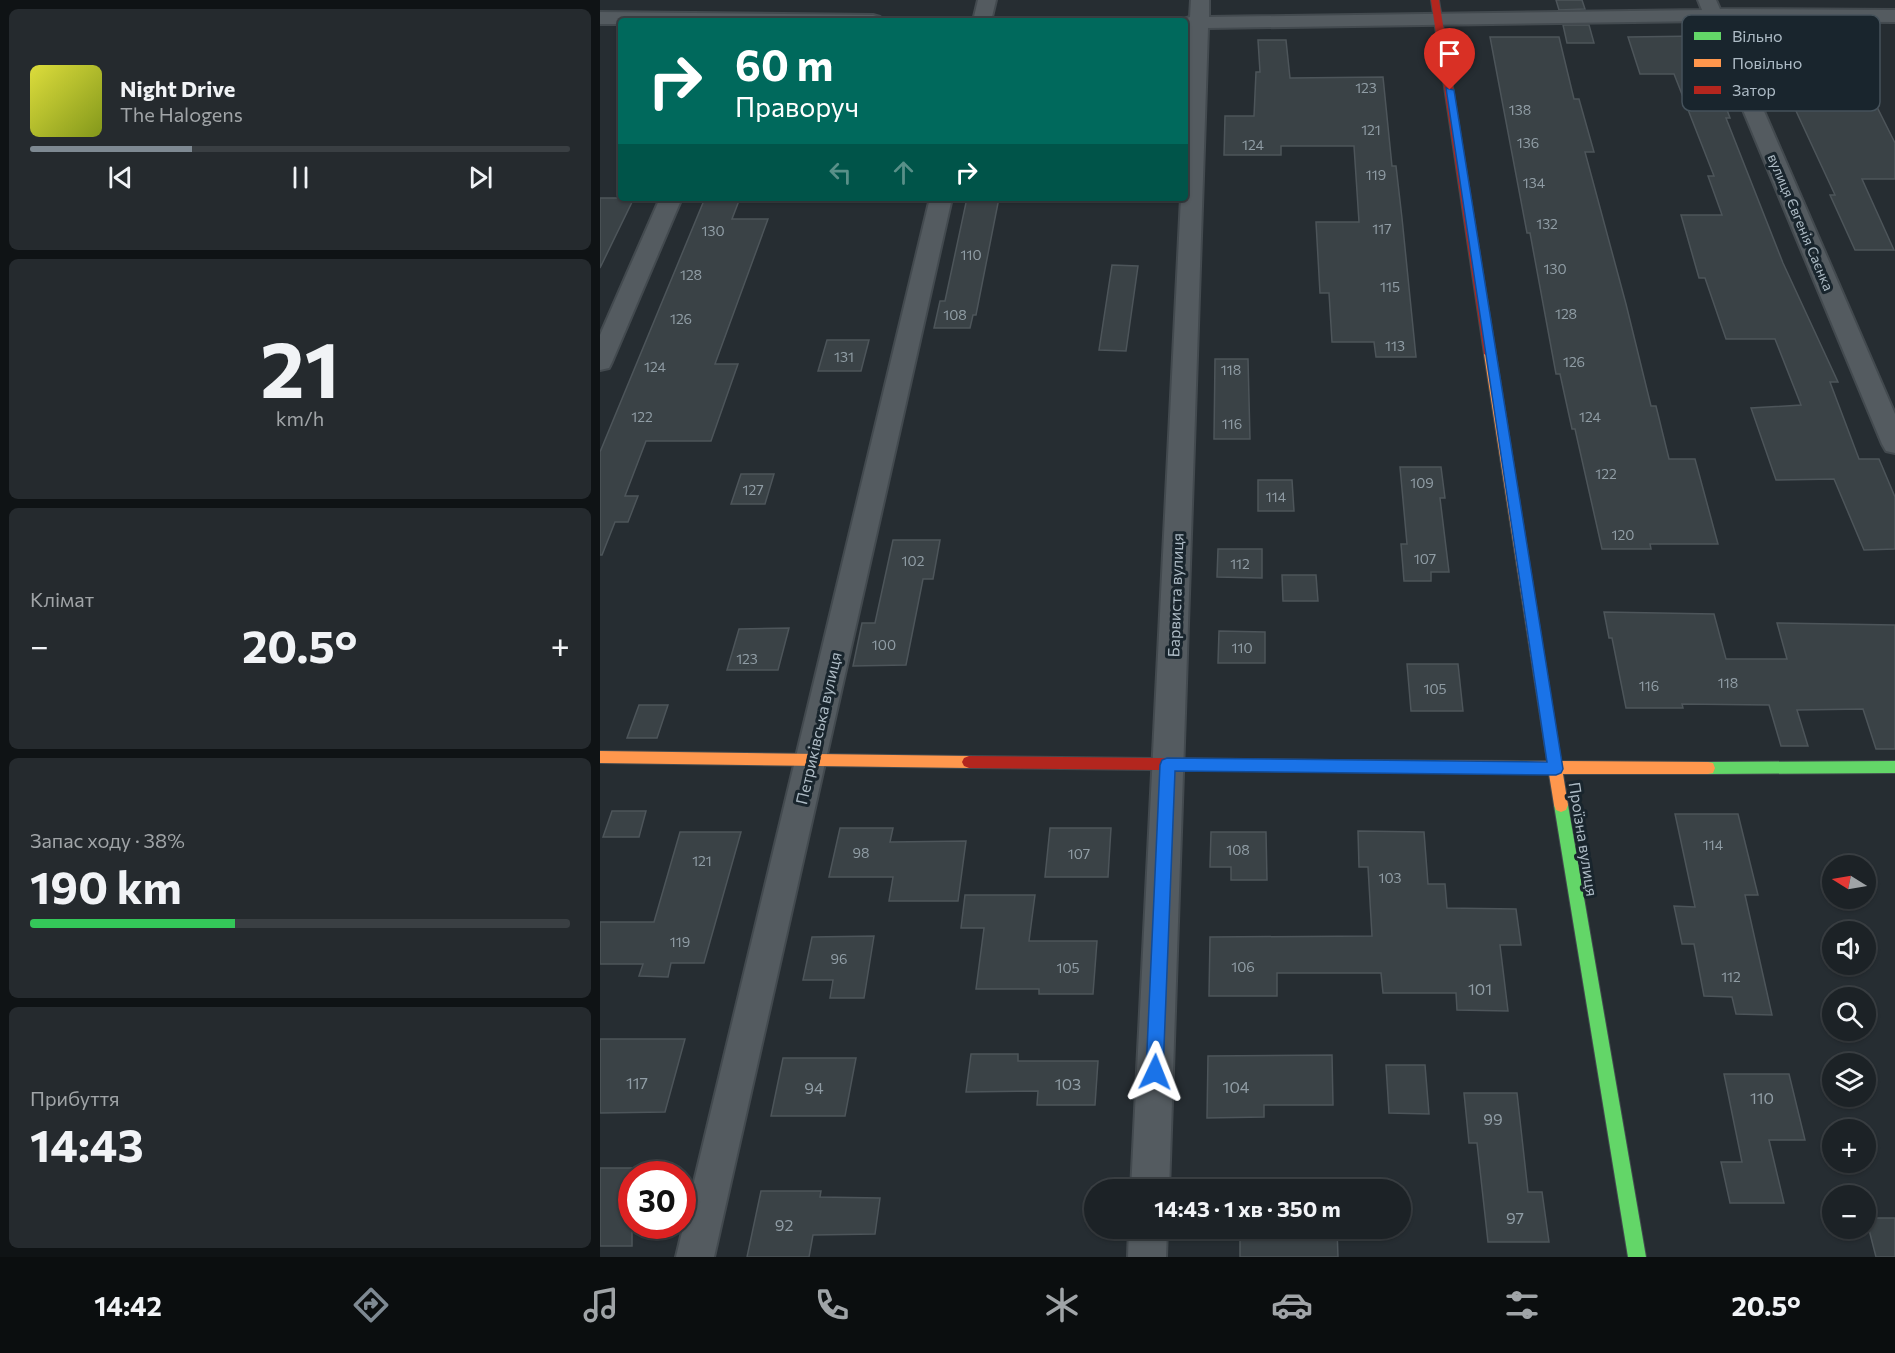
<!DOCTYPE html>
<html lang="uk">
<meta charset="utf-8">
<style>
body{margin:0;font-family:Commissioner,sans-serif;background:#252a2e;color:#f1f3f6;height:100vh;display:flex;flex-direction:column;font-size:22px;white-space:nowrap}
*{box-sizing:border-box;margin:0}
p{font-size:20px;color:#a0a4a7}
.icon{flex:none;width:33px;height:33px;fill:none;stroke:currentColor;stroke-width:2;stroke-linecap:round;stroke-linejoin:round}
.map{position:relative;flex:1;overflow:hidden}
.panel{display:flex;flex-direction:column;gap:9px;padding:9px;background:#0f1315;width:600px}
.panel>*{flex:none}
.banner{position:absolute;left:18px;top:18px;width:570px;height:183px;border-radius:6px;box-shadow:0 2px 4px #0004,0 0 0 2px #3a3f43;background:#00695c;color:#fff;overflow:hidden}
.needle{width:39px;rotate:281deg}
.tools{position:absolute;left:1222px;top:855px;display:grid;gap:12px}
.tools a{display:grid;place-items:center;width:54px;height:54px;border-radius:50%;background:#1c2226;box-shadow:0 2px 4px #0004,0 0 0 2px #3a3f43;font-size:30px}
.speed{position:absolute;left:18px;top:1161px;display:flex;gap:12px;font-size:30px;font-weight:700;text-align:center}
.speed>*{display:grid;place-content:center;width:78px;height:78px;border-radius:50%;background:#1c2226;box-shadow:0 2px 4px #0004,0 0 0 2px #3a3f43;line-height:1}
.speed .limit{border:9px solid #d22;background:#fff;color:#111}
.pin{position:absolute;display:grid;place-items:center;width:51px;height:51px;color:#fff;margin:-62px -26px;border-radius:50% 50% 50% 0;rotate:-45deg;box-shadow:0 0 6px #0007}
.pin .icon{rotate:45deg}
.me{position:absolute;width:66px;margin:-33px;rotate:2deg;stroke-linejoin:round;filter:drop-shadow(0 0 4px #0008)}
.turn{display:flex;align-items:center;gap:21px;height:126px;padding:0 18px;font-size:27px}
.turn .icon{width:78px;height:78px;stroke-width:2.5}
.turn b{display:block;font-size:42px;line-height:51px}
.lanes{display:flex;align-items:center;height:57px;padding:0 18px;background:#0003;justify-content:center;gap:30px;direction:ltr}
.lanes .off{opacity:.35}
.big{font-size:45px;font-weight:700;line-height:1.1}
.panel .tile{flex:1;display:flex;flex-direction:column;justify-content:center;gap:9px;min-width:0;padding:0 21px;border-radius:9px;background:#252a2e}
.panel .dial{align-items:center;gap:0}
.dial b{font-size:78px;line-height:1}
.song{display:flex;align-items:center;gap:18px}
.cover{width:72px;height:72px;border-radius:9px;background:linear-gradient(135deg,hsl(60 70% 55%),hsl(70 70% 35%))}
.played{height:6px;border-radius:3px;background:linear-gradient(90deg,#7e8992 30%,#3a3f43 30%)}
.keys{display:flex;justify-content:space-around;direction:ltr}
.heat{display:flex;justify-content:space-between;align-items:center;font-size:33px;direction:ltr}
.charge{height:9px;border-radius:4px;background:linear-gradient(90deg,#34c759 38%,#3a3f43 0)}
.trip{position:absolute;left:484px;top:1179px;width:327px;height:60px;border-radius:30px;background:#1c2226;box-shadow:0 2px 4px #0004,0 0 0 2px #3a3f43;font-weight:700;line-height:60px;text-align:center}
.tab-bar{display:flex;height:96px;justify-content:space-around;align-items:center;background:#0b0e0f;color:#a0a4a7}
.tab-bar .icon{width:42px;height:42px}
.tab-bar .selected{color:#7e8992}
.tab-bar b{font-size:27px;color:#f1f3f6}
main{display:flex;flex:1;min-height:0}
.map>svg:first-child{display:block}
.building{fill:#3a4246;stroke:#4d555a;stroke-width:1.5}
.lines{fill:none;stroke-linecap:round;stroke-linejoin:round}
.street-casing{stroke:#434a4f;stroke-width:4}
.fast-casing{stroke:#434a4f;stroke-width:2}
.slow-casing{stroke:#434a4f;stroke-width:2}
.jam-casing{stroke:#434a4f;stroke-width:2}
.street{fill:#545b60;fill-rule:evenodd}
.fast{fill:#63d668;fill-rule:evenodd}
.slow{fill:#ff974d;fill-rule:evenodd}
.jam{fill:#b3261e;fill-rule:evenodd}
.route{fill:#1a73e8;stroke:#114b97;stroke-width:1.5}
.labels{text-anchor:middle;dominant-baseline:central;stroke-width:6;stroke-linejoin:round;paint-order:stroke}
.number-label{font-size:14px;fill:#909da5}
.far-street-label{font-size:14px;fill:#adbbc5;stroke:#19252d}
.street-label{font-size:16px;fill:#adbbc5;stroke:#19252d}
.near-number-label{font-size:16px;fill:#909da5}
.key{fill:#19252d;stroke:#45525b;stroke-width:1.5}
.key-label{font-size:16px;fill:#adbbc5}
</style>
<main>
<section class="panel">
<div class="tile">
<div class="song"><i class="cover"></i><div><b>Night Drive</b><p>The Halogens</p></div></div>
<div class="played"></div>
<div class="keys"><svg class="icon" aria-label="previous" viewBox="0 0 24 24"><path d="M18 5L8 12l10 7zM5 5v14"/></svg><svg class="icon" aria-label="pause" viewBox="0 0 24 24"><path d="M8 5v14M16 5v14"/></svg><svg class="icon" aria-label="next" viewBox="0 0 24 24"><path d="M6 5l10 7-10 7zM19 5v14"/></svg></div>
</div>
<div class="tile dial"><b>21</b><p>km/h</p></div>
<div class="tile"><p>Клімат</p>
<div class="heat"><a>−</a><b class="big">20.5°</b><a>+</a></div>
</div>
<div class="tile"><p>Запас ходу · 38%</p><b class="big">190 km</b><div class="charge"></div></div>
<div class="tile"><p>Прибуття</p><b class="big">14:43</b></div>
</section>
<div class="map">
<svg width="1295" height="1257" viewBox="0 0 1295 1257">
<rect width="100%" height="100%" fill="#262d32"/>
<g class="building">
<polygon points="956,0 982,0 985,9 959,10"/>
<polygon points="963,25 989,25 994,43 967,43"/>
<polygon points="1100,36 1130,118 1126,118 1183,263 1238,382 1230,382 1259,459 1279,459 1295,497 1295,549 1264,550 1234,479 1176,480 1151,408 1201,405 1175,339 1126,339 1105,278 1099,278 1081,215 1122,215 1108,176 1114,176 1074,74 1040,74 1028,37"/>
<polygon points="890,37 959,37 974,99 979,99 994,152 985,152 1026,304 1051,406 1056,406 1069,459 1095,459 1118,544 1050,544 1051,549 1002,549 975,429 972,429 960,374 956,374 930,233 927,233"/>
<polygon points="658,40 686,40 690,78 783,77 792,166 796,166 802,218 816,357 776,357 774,342 732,342 729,293 720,293 716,222 759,222 754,146 681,146 681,155 624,155 625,116 654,116 656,72 660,72"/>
<polygon points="1182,69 1258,69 1295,143 1295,179 1262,179 1294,250 1255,250 1230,195 1235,195 1190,98 1195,98"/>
<polygon points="0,198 34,198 0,268"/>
<polygon points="105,198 140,198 132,219 168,219 115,364 138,364 111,441 46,441 25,496 38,496 28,522 15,522 2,555 0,555 0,452"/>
<polygon points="367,198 399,198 376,315 373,315 370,328 334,328 340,301 345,301"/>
<polygon points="512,265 538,266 526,351 499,350"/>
<polygon points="227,340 269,340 261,371 218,371"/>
<polygon points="615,359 648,359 650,439 614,439"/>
<polygon points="800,467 841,467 845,498 840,498 849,572 831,572 831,581 804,581 801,544 807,544"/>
<polygon points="141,474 174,474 165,504 131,504"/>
<polygon points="658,480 692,480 694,511 658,511"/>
<polygon points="293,540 340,540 333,579 323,579 306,665 253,666 262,623 275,623"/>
<polygon points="618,549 662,549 662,578 617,577"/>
<polygon points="682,575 716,575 718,601 683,601"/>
<polygon points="1004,612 1114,614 1126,659 1187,659 1177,623 1295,625 1295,749 1276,749 1263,709 1197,710 1208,746 1181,746 1169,705 1082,704 1083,708 1026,708 1012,638 1009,638"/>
<polygon points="189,628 178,670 127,670 139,629"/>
<polygon points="619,631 665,632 665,663 618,663"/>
<polygon points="807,664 858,664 863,711 811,711"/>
<polygon points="39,705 68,705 57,738 27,738"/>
<polygon points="12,811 46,811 39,837 3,837"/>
<polygon points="1075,814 1138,814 1158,895 1145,895 1172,1015 1136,1014 1132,997 1104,996 1094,944 1082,944 1074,906 1095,907"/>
<polygon points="240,828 293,828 290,842 366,841 358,901 289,901 293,877 229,877"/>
<polygon points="450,828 511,828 508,877 445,877"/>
<polygon points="758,831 824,832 828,884 845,884 847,908 916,909 921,945 900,945 908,1011 857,1010 856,993 783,993 781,973 677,973 677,996 609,996 610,937 772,936 768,867 759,867"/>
<polygon points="80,832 141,832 104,963 71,963 68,977 39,976 43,964 0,964 0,922 54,922"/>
<polygon points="611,832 666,832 667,880 631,880 631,867 610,867"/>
<polygon points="365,895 435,895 429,941 497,941 493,994 439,994 439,989 376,989 384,928 361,928"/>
<polygon points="274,936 264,998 230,998 233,980 203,980 212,937"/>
<polygon points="0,1039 85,1039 65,1112 0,1113"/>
<polygon points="371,1054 418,1054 418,1061 498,1061 495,1105 437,1105 438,1091 366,1092"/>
<polygon points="732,1055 733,1105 664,1105 664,1117 607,1118 608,1056"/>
<polygon points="183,1058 256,1058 245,1116 171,1116"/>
<polygon points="786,1065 825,1065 829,1114 789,1113"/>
<polygon points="1124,1074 1189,1074 1205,1140 1169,1140 1184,1203 1130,1203 1121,1162 1142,1162"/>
<polygon points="864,1093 917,1093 928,1192 942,1192 949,1242 888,1242 877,1143 869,1143"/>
<rect x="0" y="1168" width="32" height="78"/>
<polygon points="161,1191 221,1191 220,1197 280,1198 275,1234 213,1235 209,1257 147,1257"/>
<polygon points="1266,1218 1295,1218 1295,1257 1276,1257"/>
<polygon points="640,1228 737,1228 738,1257 640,1257"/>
</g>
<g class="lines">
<g class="street-casing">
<g id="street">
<polygon points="378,0 396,0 391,21 373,21"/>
<polygon points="591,0 609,0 609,17 1102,10 1098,0 1116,0 1120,9 1295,10 1295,22 1125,21 1295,414 1295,453 1286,451 1282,444 1106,21 608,28 569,1190 531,1190 581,198 585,198 585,117 589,29 585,29 585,21 577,21 590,17"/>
<polygon points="0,12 273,15 280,17 282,21 21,21 21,24 0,24"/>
<polygon points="60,198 82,198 12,362 9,368 0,370 0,335"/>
<polygon points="330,198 352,198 114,1257 76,1257"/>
<polygon points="529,1228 567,1228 566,1257 528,1257"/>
</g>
</g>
<g class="fast-casing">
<g id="fast">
<polygon points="1295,761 1295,773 1108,774 1103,773 1101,768 1103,763 1108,762"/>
<polygon points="961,798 966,800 968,805 1046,1257 1028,1257 954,805 956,800"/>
</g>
</g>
<g class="slow-casing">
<g id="slow">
<polygon points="890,350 896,354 961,761 1108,762 1113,763 1115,768 1113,773 1108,774 963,774 968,805 966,810 961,812 956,810 954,805 949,774 731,772 726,770 724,766 726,762 731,760 947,761 884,354"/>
<polygon points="0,751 369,756 374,758 376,762 374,766 369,768 0,763"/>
</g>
</g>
<g class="jam-casing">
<g id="jam">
<polygon points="831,0 839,0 896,354 890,358 884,354"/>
<polygon points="369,756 731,760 736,762 738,766 736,770 731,772 369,768 364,766 362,762 364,758"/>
</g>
</g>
<use href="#street" class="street"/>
<use href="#fast" class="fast"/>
<use href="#slow" class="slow"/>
<use href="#jam" class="jam"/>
</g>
<polygon class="route" points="846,88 854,90 963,769 961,773 956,775 575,771 563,1072 561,1078 555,1080 549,1078 546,1072 560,765 562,760 567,758 947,762"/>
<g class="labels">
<g class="number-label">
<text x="766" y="87">123</text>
<text x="920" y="109">138</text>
<text x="771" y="129">121</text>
<text x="928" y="142">136</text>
<text x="653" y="144">124</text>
<text x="776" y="174">119</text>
<text x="934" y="182">134</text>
<text x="947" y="223">132</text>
<text x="782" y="228">117</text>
<text x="113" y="230">130</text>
<text x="371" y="254">110</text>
<text x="955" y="268">130</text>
<text x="91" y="274">128</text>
<text x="790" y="286">115</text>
<text x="966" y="313">128</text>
<text x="355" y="314">108</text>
<text x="81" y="318">126</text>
<text x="795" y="345">113</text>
<text x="244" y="356">131</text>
<text x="974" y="361">126</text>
<text x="55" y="366">124</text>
<text x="631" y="369">118</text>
<text x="42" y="416">122</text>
<text x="990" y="416">124</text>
<text x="632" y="423">116</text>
<text x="1006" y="473">122</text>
<text x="822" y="482">109</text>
<text x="153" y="489">127</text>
<text x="676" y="496">114</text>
<text x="1023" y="534">120</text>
<text x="825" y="558">107</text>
<text x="313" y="560">102</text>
<text x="640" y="563">112</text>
<text x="284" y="644">100</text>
<text x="642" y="647">110</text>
<text x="147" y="658">123</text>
<text x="1128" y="682">118</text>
<text x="1049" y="685">116</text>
<text x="835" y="688">105</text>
<text x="1113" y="844">114</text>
<text x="638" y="849">108</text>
<text x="261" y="852">98</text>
<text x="479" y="853">107</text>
<text x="102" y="860">121</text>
<text x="790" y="877">103</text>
<text x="80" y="941">119</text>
<text x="239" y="958">96</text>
<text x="643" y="966">106</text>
<text x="468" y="967">105</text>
<text x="1131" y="976">112</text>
</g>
<g class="far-street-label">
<text transform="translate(1201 222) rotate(67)">вулиця Євгенія Саєнка</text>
</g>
<g class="street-label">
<text transform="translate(575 595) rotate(-88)">Барвиста вулиця</text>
<text transform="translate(218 728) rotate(-77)">Петриківська вулиця</text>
<text transform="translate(984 839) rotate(81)">Проїзна вулиця</text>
</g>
<g class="near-number-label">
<text x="880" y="988">101</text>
<text x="37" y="1082">117</text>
<text x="468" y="1083">103</text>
<text x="636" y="1086">104</text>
<text x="214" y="1087">94</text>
<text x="1162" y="1097">110</text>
<text x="893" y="1118">99</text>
<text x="915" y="1217">97</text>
<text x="184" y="1224">92</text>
</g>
</g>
<rect x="1082" y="15" width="198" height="96" rx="9" class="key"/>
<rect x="1094" y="32" width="27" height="8" fill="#63d668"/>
<rect x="1094" y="59" width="27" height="8" fill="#ff974d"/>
<rect x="1094" y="86" width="27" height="8" fill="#b3261e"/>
<g class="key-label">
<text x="1132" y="42">Вільно</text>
<text x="1132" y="69">Повільно</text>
<text x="1132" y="96">Затор</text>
</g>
</svg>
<div class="tools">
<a><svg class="needle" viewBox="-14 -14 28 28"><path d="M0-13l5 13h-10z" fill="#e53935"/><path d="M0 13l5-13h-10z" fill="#a0a4a7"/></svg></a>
<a><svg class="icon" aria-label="sound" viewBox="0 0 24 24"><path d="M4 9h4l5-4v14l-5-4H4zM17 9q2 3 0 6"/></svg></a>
<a><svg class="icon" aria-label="search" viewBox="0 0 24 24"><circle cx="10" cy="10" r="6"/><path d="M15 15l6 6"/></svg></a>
<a><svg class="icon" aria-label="layers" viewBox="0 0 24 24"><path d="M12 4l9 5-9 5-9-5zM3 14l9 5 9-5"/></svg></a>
<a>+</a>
<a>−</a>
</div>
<div class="speed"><div class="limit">30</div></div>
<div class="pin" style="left:850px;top:90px;background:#d93025"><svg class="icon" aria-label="arrive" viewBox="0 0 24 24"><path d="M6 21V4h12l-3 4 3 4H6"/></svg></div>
<svg class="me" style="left:555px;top:1072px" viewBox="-20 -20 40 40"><path d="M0-17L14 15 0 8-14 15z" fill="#1a73e8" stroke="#fff" stroke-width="4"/></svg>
<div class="trip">14:43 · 1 хв · 350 m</div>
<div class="banner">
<div class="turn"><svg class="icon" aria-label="right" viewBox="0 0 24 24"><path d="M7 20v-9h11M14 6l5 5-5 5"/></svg><div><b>60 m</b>Праворуч</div></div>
<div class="lanes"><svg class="icon off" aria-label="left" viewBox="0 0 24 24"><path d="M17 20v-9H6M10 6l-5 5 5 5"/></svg><svg class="icon off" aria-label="ahead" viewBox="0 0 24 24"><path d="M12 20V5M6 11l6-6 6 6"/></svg><svg class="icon" aria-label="right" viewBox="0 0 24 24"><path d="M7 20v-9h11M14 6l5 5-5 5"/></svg></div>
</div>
</div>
</main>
<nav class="tab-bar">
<b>14:42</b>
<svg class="icon selected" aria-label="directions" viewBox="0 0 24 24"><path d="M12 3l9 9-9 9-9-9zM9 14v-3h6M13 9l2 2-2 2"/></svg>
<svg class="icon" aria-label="music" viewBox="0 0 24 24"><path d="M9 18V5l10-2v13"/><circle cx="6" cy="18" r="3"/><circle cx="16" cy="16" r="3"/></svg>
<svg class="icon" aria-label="phone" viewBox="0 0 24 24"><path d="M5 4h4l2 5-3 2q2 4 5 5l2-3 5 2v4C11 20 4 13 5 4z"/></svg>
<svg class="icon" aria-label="climate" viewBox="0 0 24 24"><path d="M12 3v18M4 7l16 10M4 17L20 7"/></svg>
<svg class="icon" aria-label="car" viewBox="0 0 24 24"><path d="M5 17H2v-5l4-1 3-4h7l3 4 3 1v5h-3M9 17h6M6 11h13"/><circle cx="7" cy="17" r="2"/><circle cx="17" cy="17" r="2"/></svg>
<svg class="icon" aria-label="filters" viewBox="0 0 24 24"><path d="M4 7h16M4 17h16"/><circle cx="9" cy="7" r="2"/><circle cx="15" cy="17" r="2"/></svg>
<b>20.5°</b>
</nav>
